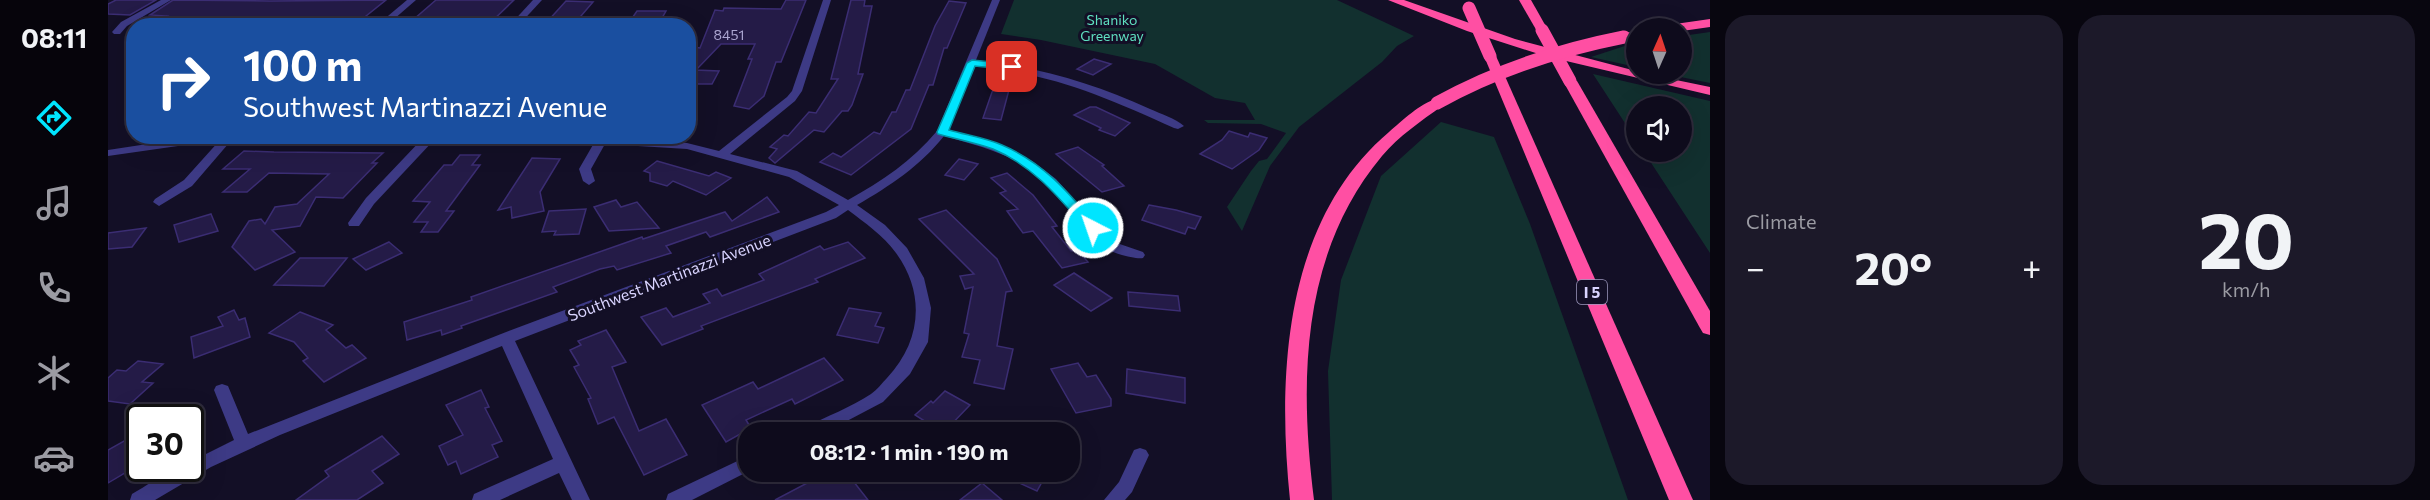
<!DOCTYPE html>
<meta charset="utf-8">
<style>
body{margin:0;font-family:Commissioner,sans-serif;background:#1c1929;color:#f1f3f6;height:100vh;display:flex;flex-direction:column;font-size:22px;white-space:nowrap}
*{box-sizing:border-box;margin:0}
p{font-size:20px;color:#9b9ba3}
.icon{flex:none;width:33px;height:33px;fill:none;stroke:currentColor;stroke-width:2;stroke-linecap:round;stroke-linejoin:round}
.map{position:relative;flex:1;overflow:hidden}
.details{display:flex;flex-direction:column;gap:15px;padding:15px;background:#08060f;width:720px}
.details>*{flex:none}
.banner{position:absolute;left:18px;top:18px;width:570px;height:126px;border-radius:24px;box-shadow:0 6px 24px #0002,0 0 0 2px #2e2b3b;background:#1a4fa0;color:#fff;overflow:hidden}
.needle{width:39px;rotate:3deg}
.fabs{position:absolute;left:1518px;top:18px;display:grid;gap:12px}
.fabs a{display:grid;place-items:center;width:66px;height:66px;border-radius:50%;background:#0e0b1c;box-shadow:0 6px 24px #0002,0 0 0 2px #2e2b3b;font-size:30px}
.speed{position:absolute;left:18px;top:404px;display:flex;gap:12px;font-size:30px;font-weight:700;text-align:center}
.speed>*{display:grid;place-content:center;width:78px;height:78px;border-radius:50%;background:#0e0b1c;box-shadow:0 6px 24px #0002,0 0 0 2px #2e2b3b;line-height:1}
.speed .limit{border:3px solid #111;border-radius:9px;background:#fff;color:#111}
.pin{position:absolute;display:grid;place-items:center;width:51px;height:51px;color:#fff;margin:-26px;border-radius:12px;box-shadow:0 3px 9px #0006}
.me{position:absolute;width:66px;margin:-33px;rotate:319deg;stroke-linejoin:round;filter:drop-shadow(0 0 4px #0008)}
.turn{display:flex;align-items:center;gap:21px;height:126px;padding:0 18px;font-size:27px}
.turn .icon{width:78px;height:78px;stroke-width:2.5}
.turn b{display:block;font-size:42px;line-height:51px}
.big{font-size:45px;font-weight:700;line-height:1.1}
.details .widget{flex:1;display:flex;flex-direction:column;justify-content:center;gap:9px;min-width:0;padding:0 21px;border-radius:24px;background:#1c1929}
.details .dial{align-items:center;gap:0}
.dial b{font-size:78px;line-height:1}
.heat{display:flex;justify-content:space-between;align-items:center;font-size:33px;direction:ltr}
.details .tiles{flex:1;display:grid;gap:15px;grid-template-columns:repeat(2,1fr)}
.trip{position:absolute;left:630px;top:422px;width:342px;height:60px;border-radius:24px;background:#0e0b1c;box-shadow:0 6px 24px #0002,0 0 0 2px #2e2b3b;font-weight:700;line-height:60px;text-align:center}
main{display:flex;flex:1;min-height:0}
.menu{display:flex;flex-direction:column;width:108px;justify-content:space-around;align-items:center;background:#06040b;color:#9b9ba3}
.menu .icon{width:42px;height:42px}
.menu .active{color:#00e5ff}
.menu b{font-size:27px;color:#f1f3f6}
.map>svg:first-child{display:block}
.green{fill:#12302f}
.building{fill:#241b47;stroke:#3b2d73;stroke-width:1.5}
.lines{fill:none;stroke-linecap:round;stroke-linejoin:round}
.street{fill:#3d3a85;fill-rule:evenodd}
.highway{fill:#ff4fa3;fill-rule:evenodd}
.highway-bridge{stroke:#ff4fa3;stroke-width:13}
.route{fill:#00e5ff;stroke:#0095a6;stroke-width:1.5}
.labels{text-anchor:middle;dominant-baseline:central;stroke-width:6;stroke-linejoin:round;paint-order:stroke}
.far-park-label{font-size:14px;fill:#5fe0c0;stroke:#130f26}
.number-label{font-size:14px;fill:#aca6d1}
.shield{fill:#130f26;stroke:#9e99be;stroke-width:1.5}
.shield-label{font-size:15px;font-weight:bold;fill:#d9d4ff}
.street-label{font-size:16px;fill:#d9d4ff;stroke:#130f26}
</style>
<main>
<nav class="menu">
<b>08:11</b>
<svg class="icon active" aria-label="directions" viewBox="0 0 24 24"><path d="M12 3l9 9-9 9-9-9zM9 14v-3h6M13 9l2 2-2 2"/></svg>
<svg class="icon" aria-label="music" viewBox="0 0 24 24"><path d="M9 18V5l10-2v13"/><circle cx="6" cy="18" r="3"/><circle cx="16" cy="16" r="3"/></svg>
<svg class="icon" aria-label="phone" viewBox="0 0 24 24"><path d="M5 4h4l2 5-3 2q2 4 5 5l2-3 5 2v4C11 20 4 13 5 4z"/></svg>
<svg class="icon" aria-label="climate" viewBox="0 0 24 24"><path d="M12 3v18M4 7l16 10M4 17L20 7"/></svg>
<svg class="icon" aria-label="car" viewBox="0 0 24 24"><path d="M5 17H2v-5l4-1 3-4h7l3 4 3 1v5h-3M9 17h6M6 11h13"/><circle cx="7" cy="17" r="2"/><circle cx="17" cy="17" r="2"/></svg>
</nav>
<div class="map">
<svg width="1602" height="500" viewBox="0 0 1602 500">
<rect width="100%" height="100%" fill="#130f26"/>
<g class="green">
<polygon points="906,0 1229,0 1306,36 1289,46 1274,62 1191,127 1162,166 1134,231 1119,207 1143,171 1151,161 1159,159 1178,133 1153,124 1100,123 1096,120 1147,120 1137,103 1107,98 1047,64 933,40 893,34"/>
<polygon points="1602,32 1602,83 1558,74 1574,74 1574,36"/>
<polygon points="1528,42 1528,67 1483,57 1526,43"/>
<polygon points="1485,74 1602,101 1602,253 1536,152 1574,152 1574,106 1528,106 1528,140"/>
<polygon points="1333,122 1386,137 1422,224 1520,500 1224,500 1220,371 1233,280 1273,176"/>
</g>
<g class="building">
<polygon points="8,0 48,0 22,15 0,14 0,4"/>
<polygon points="65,0 162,1 278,0 248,24 45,24 59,16 42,15"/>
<polygon points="328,0 406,0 380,25 298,26"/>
<polygon points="678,0 698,0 673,62 668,62 656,96 641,109 626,106 644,59 640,59 647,44 613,44 588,70 611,71 604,84 580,84 580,53 586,47 592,48 607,10 615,11 616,8 673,9"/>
<polygon points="743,0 757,0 756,6 764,6 750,74 755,74 744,105 740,111 734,111 716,132 706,130 667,163 661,158 669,149 662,147 676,135 680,136 701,112 708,113 730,79 723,79"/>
<polygon points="458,1 485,2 467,23 438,23"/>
<polygon points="841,1 858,3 839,48 836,48 825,85 821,85 803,129 743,175 712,162 725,153 733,157 766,132 772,134 784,112 788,112 798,90 802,90 827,26"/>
<polygon points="529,11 558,11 550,25 520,24"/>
<polygon points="986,59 1003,64 985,75 969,69"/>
<polygon points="891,83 902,86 893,120 875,118 884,92"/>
<polygon points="982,107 988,107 1022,123 1007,136 991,130 993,128 966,115"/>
<polygon points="1121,131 1140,137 1142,133 1159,138 1151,150 1124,169 1092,154 1114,140"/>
<polygon points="970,147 996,165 994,166 1016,186 994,192 948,154"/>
<polygon points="136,151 166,152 275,153 264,163 269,163 235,198 208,197 192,226 164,230 187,252 147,270 124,247 141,221 153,219 157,224 167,207 189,204 221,174 161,173 139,192 115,192 142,169 115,169"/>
<polygon points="352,155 372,155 364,165 372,165 338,211 346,211 330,232 313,232 320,222 306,222 322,202 305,201 336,165 344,165"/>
<polygon points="424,158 452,159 432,192 436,211 404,218 403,207 390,210"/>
<polygon points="851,159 870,164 856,180 837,175"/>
<polygon points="549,161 601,176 608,172 623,178 598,195 565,181 559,186 542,181 542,173 536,171"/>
<polygon points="899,173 925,195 949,226 944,227 963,251 969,250 980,262 954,268 925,231 915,233 899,211 910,209 892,193 898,191 883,178"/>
<polygon points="659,197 671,212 602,237 598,232 558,246 563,253 509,270 506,266 492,269 445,287 449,292 353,326 354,328 334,335 333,330 299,340 296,322 364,300 363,297 534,237 535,239 617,212 624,221"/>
<polygon points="508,200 513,207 529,202 551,228 501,231 486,207"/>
<polygon points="1041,205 1068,210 1093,217 1087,229 1080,227 1077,234 1034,220"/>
<polygon points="478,209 471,234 446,235 448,231 434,232 441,211"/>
<polygon points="838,210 889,259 904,291 898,292 889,346 905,349 896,389 866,383 872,360 854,357 861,334 856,333 865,287 857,289 852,276 866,274 811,219"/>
<polygon points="103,214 110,231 71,242 66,225"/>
<polygon points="38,228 24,247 0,249 0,233"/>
<polygon points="281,242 294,253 258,270 245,259"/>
<polygon points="740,242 757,258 707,279 710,282 593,326 595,329 554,345 533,317 558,308 565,317 602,303 595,294 609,289 614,296 656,280 651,274 712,246 716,250"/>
<polygon points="192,258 239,258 216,286 166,285"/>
<polygon points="966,273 1004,298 983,311 946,285"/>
<polygon points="1020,292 1070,296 1072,311 1021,306"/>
<polygon points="741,308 773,313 767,326 776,328 770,343 729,335"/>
<polygon points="126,310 131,320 137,318 142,337 86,358 83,337 115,326 110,317"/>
<polygon points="192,312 225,325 218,330 238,348 244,345 258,358 216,382 195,361 200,358 186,342 161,333"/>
<polygon points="498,330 518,362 504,367 531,431 558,419 579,455 536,475 506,417 490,424 480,399 483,398 466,367 471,365 462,350 473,345 470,341"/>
<polygon points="716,358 735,380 687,404 684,399 638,420 643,428 618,442 594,405 645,382 650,389"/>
<polygon points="30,361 55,364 34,382 45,383 22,404 0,401 0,378 9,370 18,371"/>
<polygon points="970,363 979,377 988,375 1003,399 1003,406 968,413 943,369"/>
<polygon points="1019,369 1077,378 1077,403 1018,393"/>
<polygon points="373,390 381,407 377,408 394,441 384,445 390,457 353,474 348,461 340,465 331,446 355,435 338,405"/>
<polygon points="837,391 862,405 836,432 790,432 815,420 807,415 823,401 825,403"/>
<polygon points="32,432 32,464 0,483 0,450"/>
<polygon points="274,436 291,454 264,471 275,483 249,500 188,500 221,476 217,471"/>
<polygon points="722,471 731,483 742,477 760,500 667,500"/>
<polygon points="885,471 940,471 929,491"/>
<polygon points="874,483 894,500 852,500"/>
</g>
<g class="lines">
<g class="street">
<polygon points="53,0 63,0 19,26 12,34 6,34 4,32 13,22"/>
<polygon points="299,0 308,0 278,26 268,26"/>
<polygon points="425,0 434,0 410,26 401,26"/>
<path d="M715 0H723L694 91 687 101 622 154 689 171 740 200C774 181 804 161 829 131L884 0H892L868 60C930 67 986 83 1042 109 1053 114 1067 118 1076 126L1070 129 1066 128C995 96 945 74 866 66L840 130 893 145 924 161 948 179 1003 241 1035 252 1037 255 1035 258C1027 260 998 251 991 245 964 219 947 185 915 165 890 150 864 144 836 136 812 166 782 186 749 205L777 225 799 248 816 278 823 308 820 342 802 374 775 402 718 432H694L697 427C718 417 743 407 763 394 769 390 774 383 779 378 813 342 818 294 788 253 775 235 757 223 740 210L728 218 407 341 482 500H464L451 473 392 500H364L366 494 445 459 394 346 172 435 103 467 47 500H22L24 494C42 484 61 468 82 468V462L126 440 106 390 108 386 114 384 120 386 140 434 393 334 718 212 731 205 681 177 579 149 497 144 483 169 487 181 481 185 475 181 471 169 486 143 326 140 266 204 251 226H241L240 223 258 198 315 138 314 136 493 137 579 143 611 151 679 97 684 91Z"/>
<polygon points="92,136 127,136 84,186 51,206 45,202 47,199 76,180 112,140 0,156 0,150"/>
<polygon points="1032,448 1038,450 1041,455 1024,492 1017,500 996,500 1011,482 1026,450"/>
<polygon points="640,456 641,471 584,500 558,500 560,494"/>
</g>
<g class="highway">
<polygon points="1280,0 1296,0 1407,39 1528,71 1528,74 1539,74 1602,87 1602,95 1437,56 1359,31"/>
<polygon points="1411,0 1423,0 1440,30 1438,33 1430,33"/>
<polygon points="1602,19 1602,27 1574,31 1574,28 1561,28 1567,24"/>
<polygon points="1528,31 1528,39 1516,41 1510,37 1512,34"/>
<polygon points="1382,52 1388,56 1585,500 1561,500 1376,56"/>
<polygon points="1462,77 1469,81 1602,311 1602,335 1595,333 1592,328 1455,81"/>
<path d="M1329 99 1336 103 1334 106C1313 121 1291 136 1274 156 1193 253 1191 380 1206 500H1182C1169 374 1176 221 1281 132 1294 121 1312 103 1329 99Z"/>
</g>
<g class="highway-bridge">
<polyline points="1361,8 1382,56"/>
<polyline points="1434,30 1462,81"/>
<path d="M1329 103C1388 70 1450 50 1516 37"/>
</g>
</g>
<path class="route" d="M864 60 904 64 909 67 904 70 867 66 841 130C858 135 878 138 894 145 936 163 960 192 989 226L991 228 989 231H980C952 199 926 166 885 149 868 143 848 139 830 134L829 132 859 63Z"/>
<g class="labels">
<g class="far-park-label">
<text x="1004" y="19">Shaniko<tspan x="1004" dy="16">Greenway</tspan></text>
</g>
<g class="number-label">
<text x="621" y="34">8451</text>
</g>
<rect class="shield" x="1469" y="280" width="30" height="24" rx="4.5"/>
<g class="shield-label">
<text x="1484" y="292">I 5</text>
</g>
<g class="street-label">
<text transform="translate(561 277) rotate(-21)">Southwest Martinazzi Avenue</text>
</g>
</g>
</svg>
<div class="fabs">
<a><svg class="needle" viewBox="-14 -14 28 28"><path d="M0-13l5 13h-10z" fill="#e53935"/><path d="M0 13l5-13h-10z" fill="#9b9ba3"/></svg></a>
<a><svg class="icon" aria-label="sound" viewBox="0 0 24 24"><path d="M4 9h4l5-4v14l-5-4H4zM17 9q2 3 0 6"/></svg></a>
</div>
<div class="speed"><div class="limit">30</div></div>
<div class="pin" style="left:904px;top:67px;background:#d93025"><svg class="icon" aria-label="arrive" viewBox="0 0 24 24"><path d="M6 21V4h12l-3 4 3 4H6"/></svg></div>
<svg class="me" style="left:985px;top:228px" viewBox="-20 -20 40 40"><circle r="17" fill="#00e5ff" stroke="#fff" stroke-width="3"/><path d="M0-11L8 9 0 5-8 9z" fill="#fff"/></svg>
<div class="trip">08:12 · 1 min · 190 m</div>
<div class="banner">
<div class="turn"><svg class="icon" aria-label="right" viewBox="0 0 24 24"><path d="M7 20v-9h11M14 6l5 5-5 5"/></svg><div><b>100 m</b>Southwest Martinazzi Avenue</div></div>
</div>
</div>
<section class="details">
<div class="tiles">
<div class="widget"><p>Climate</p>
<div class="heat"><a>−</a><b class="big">20°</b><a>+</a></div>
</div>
<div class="widget dial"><b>20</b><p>km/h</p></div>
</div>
</section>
</main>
